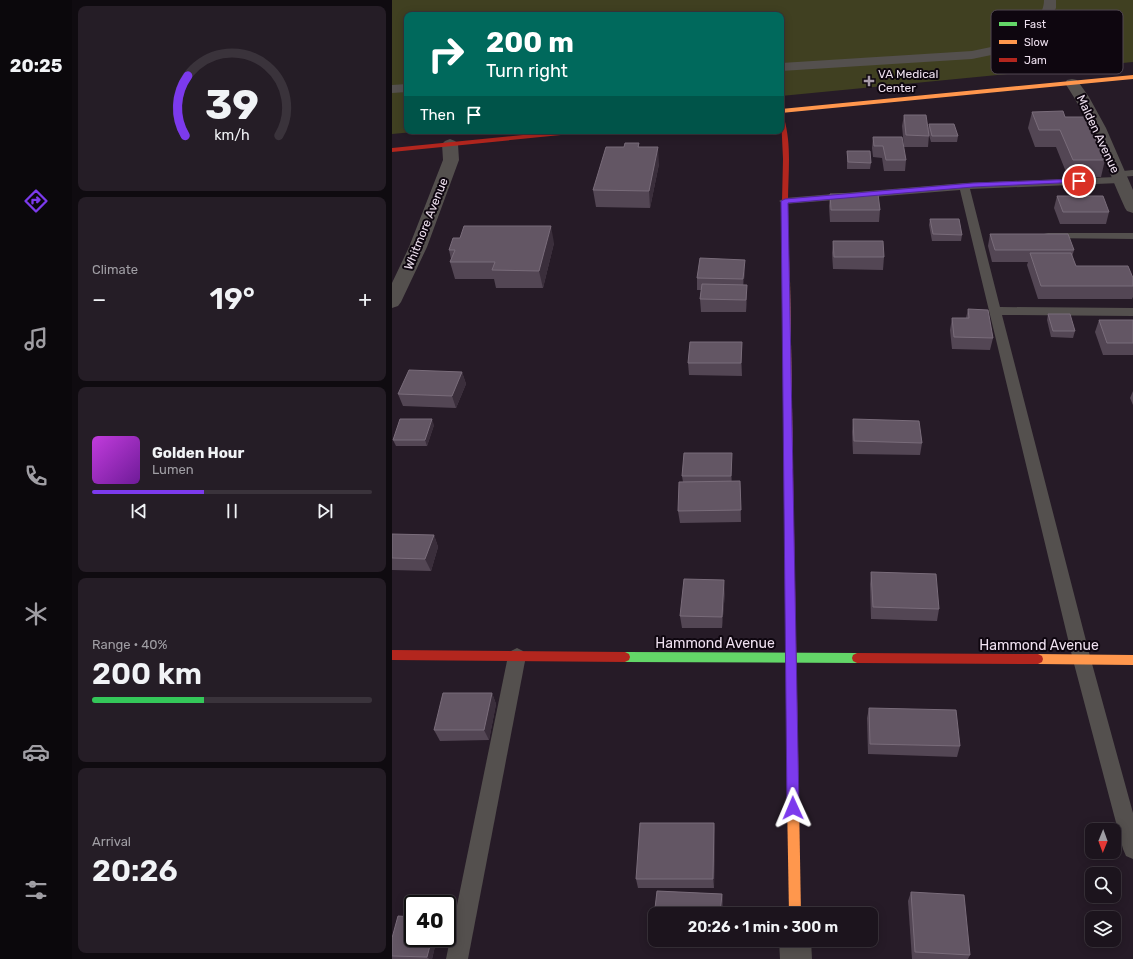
<!DOCTYPE html>
<meta charset="utf-8">
<style>
body{margin:0;font-family:Rubik,sans-serif;background:#251d26;color:#f1f3f6;height:100vh;display:flex;flex-direction:column;font-size:15px;white-space:nowrap}
*{box-sizing:border-box;margin:0}
p{font-size:13px;color:#a09ea4}
.icon{flex:none;width:22px;height:22px;fill:none;stroke:currentColor;stroke-width:2;stroke-linecap:round;stroke-linejoin:round}
.map{position:relative;flex:1;overflow:hidden}
.details{display:flex;flex-direction:column;gap:6px;padding:6px;background:#0f0b10;width:320px}
.details>*{flex:none}
.guide{position:absolute;left:12px;top:12px;width:380px;height:122px;border-radius:8px;box-shadow:0 2px 10px #0003,0 0 0 1px #3a333b;background:#00695c;color:#fff;overflow:hidden}
.needle{width:26px;rotate:181deg}
.controls{position:absolute;left:693px;top:823px;display:grid;gap:8px}
.controls a{display:grid;place-items:center;width:36px;height:36px;border-radius:8px;background:#1c141d;box-shadow:0 2px 10px #0003,0 0 0 1px #3a333b;font-size:20px}
.speed{position:absolute;left:12px;top:895px;display:flex;gap:8px;font-size:20px;font-weight:700;text-align:center}
.speed>*{display:grid;place-content:center;width:52px;height:52px;border-radius:50%;background:#1c141d;box-shadow:0 2px 10px #0003,0 0 0 1px #3a333b;line-height:1}
.speed .limit{border:2px solid #111;border-radius:6px;background:#fff;color:#111}
.pin{position:absolute;display:grid;place-items:center;width:34px;height:34px;color:#fff;margin:-17px;border:2px solid #fff;border-radius:50%;box-shadow:0 1px 4px #0007}
.me{position:absolute;width:44px;margin:-22px;rotate:359deg;stroke-linejoin:round;filter:drop-shadow(0 0 3px #0008)}
.turn{display:flex;align-items:center;gap:14px;height:84px;padding:0 16px;font-size:18px}
.turn .icon{width:52px;height:52px;stroke-width:2.5}
.turn b{display:block;font-size:28px;line-height:34px}
.then{display:flex;align-items:center;height:38px;padding:0 16px;background:#0003;gap:8px;font-size:15px}
.big{font-size:30px;font-weight:600;line-height:1.1}
.details .card{flex:1;display:flex;flex-direction:column;justify-content:center;gap:6px;min-width:0;padding:0 14px;border-radius:8px;background:#251d26}
.details .dial{align-items:center;gap:0}
.dial svg{height:104px;overflow:visible;fill:none;stroke:#3a333b;stroke-width:7;stroke-linecap:round;text-anchor:middle}
.dial text{fill:#f1f3f6;stroke:none}
.song{display:flex;align-items:center;gap:12px}
.cover{width:48px;height:48px;border-radius:6px;background:linear-gradient(135deg,hsl(290 70% 55%),hsl(280 70% 35%))}
.played{height:4px;border-radius:2px;background:linear-gradient(90deg,#7c3aed 40%,#3a333b 40%)}
.keys{display:flex;justify-content:space-around;direction:ltr}
.heat{display:flex;justify-content:space-between;align-items:center;font-size:22px;direction:ltr}
.charge{height:6px;border-radius:3px;background:linear-gradient(90deg,#34c759 40%,#3a333b 0)}
.trip{position:absolute;left:256px;top:907px;width:230px;height:40px;border-radius:8px;background:#1c141d;box-shadow:0 2px 10px #0003,0 0 0 1px #3a333b;font-weight:600;line-height:40px;text-align:center}
main{display:flex;flex:1;min-height:0}
.dock{display:flex;flex-direction:column;width:72px;justify-content:space-around;align-items:center;background:#0b080c;color:#a09ea4}
.dock .icon{width:28px;height:28px}
.dock .on{color:#7c3aed}
.dock b{font-size:18px;color:#f1f3f6}
.map>svg:first-child{display:block}
.green{fill:#404021}
.lines{fill:none;stroke-linecap:round;stroke-linejoin:round}
.lane{fill:#54504e;fill-rule:evenodd}
.street{fill:#54504e;fill-rule:evenodd}
.fast{fill:#63d668;fill-rule:evenodd}
.slow{fill:#ff974d;fill-rule:evenodd}
.jam{fill:#b3261e;fill-rule:evenodd}
.wall{fill:#534654}
.shaded-wall{fill:#3a2e3b}
.building{fill:#635664;stroke:#796c7a}
.route{fill:#7c3aed;stroke:#51269a}
.poi-dot{fill:#a89ba9;stroke:#0e060f;stroke-width:1.5}
.labels{text-anchor:middle;dominant-baseline:central;stroke-width:4;stroke-linejoin:round;paint-order:stroke}
.far-poi-label{font-size:12px;fill:#eee0ef;stroke:#0e060f;text-anchor:start}
.far-street-label{font-size:12px;fill:#eee0ef;stroke:#0e060f}
.street-label{font-size:14px;fill:#eee0ef;stroke:#0e060f}
.key{fill:#0e060f;stroke:#514752;stroke-width:1}
.key-label{font-size:11px;fill:#eee0ef}
</style>
<main>
<nav class="dock">
<b>20:25</b>
<svg class="icon on" aria-label="directions" viewBox="0 0 24 24"><path d="M12 3l9 9-9 9-9-9zM9 14v-3h6M13 9l2 2-2 2"/></svg>
<svg class="icon" aria-label="music" viewBox="0 0 24 24"><path d="M9 18V5l10-2v13"/><circle cx="6" cy="18" r="3"/><circle cx="16" cy="16" r="3"/></svg>
<svg class="icon" aria-label="phone" viewBox="0 0 24 24"><path d="M5 4h4l2 5-3 2q2 4 5 5l2-3 5 2v4C11 20 4 13 5 4z"/></svg>
<svg class="icon" aria-label="climate" viewBox="0 0 24 24"><path d="M12 3v18M4 7l16 10M4 17L20 7"/></svg>
<svg class="icon" aria-label="car" viewBox="0 0 24 24"><path d="M5 17H2v-5l4-1 3-4h7l3 4 3 1v5h-3M9 17h6M6 11h13"/><circle cx="7" cy="17" r="2"/><circle cx="17" cy="17" r="2"/></svg>
<svg class="icon" aria-label="filters" viewBox="0 0 24 24"><path d="M4 7h16M4 17h16"/><circle cx="9" cy="7" r="2"/><circle cx="15" cy="17" r="2"/></svg>
</nav>
<section class="details">
<div class="card dial"><svg viewBox="0 0 100 80">
<path d="M14 69A42 42 0 1 1 86 69"/>
<path d="M14 69A42 42 0 0 1 16 23" stroke="#7c3aed"/>
<text x="50" y="56" font-size="32" font-weight="700">39</text>
<text x="50" y="72" font-size="11">km/h</text>
</svg></div>
<div class="card"><p>Climate</p>
<div class="heat"><a>−</a><b class="big">19°</b><a>+</a></div>
</div>
<div class="card">
<div class="song"><i class="cover"></i><div><b>Golden Hour</b><p>Lumen</p></div></div>
<div class="played"></div>
<div class="keys"><svg class="icon" aria-label="previous" viewBox="0 0 24 24"><path d="M18 5L8 12l10 7zM5 5v14"/></svg><svg class="icon" aria-label="pause" viewBox="0 0 24 24"><path d="M8 5v14M16 5v14"/></svg><svg class="icon" aria-label="next" viewBox="0 0 24 24"><path d="M6 5l10 7-10 7zM19 5v14"/></svg></div>
</div>
<div class="card"><p>Range · 40%</p><b class="big">200 km</b><div class="charge"></div></div>
<div class="card"><p>Arrival</p><b class="big">20:26</b></div>
</section>
<div class="map">
<svg width="741" height="959" viewBox="0 0 741 959">
<rect width="100%" height="100%" fill="#261b27"/>
<polygon class="green" points="0,0 741,0 741,62 389,96 389,15 15,15 15,131 32,131 0,134"/>
<g class="lines">
<g class="lane">
<polygon points="741,170 741,176 729,177 733,180 728,183 578,189 608,307 741,308 741,316 610,315 699,660 741,813 741,859 734,856 731,849 681,660 568,190 393,204 387,201 393,198 572,183 724,177 720,174 721,172"/>
<polygon points="656,233 741,233 741,239 652,238 650,236 652,234"/>
<polygon points="125,648 131,651 134,656 76,959 54,959 116,656 119,651"/>
</g>
<g class="street">
<path d="M652 0H664V8L648 35 628 47 614 52 580 59 389 71V63L580 51C604 46 630 42 644 20 649 13 652 8 652 0Z"/>
<path d="M680 79 685 80 697 97 714 128 741 190V213L735 211 733 208C714 166 699 122 673 83L675 80Z"/>
<polygon points="15,84 15,92 0,93 0,85"/>
<polygon points="58,139 63,141 66,144 67,160 35,247 9,302 6,306 0,308 0,283 17,247 51,160 50,144 53,141"/>
<polygon points="387,940 419,940 420,959 388,959"/>
</g>
<polygon class="fast" points="233,652 465,653 469,655 470,658 469,661 465,663 233,662 229,660 228,657 229,654"/>
<g class="slow">
<polygon points="741,75 741,79 389,113 389,109"/>
<polygon points="391,279 394,279 398,281 401,469 397,472 393,469"/>
<polygon points="646,654 741,655 741,665 646,664 642,662 641,659 642,656"/>
<polygon points="401,795 405,797 407,801 409,914 397,914 395,801 397,797"/>
</g>
<g class="jam">
<path d="M389 116 392 118C400 146 396 173 396 201 396 228 397 254 398 281L394 283 390 281V201L391 159Z"/>
<polygon points="171,131 192,131 189,133 0,152 0,148"/>
<polygon points="397,466 401,469 407,801 405,805 401,807 397,805 395,801 393,469"/>
<polygon points="0,650 233,652 237,654 238,657 237,660 233,662 0,660"/>
<polygon points="465,653 646,654 650,656 651,659 650,662 646,664 465,663 461,661 460,658 461,655"/>
</g>
</g>
<g class="wall">
<polygon points="640,112 673,117 713,160 709,177 676,177 664,147 643,147 636,128"/>
<polygon points="512,115 536,128 537,124 566,136 565,142 539,142 537,135 536,147 512,147 510,126"/>
<polygon points="481,137 514,160 513,171 492,171 490,158 481,157 480,148"/>
<polygon points="247,143 247,147 267,164 258,208 204,207 201,190 232,147"/>
<polygon points="455,151 479,163 478,169 455,169"/>
<polygon points="438,194 488,210 487,222 438,222 437,206"/>
<polygon points="665,196 717,212 714,224 668,224 662,208"/>
<polygon points="538,219 570,235 569,241 540,241 537,225"/>
<polygon points="598,234 682,250 680,257 684,266 741,278 741,297 740,299 646,299 635,265 636,262 600,262 596,246"/>
<polygon points="441,241 492,257 491,270 441,269 440,253"/>
<polygon points="162,243 151,288 104,288 102,279 63,279 58,262 59,259 57,250"/>
<polygon points="353,272 351,285 355,297 354,312 309,312 308,299 309,290 305,290 305,278"/>
<polygon points="576,309 601,338 598,350 560,349 558,330 560,318 574,318"/>
<polygon points="656,314 683,331 681,338 659,337 655,320"/>
<polygon points="707,320 741,320 741,355 711,355 703,332"/>
<polygon points="350,342 350,376 297,375 296,363"/>
<polygon points="70,372 74,384 64,408 11,406 6,394"/>
<polygon points="741,391 741,405 738,398"/>
<polygon points="461,419 530,443 528,455 461,454 460,432"/>
<polygon points="42,425 35,446 4,446 1,440"/>
<polygon points="340,465 340,481 348,481 349,522 288,523 286,511 291,482 290,476"/>
<polygon points="0,534 42,535 46,547 39,571 0,570"/>
<polygon points="479,572 547,609 545,621 479,619 478,584"/>
<polygon points="333,592 330,628 290,628 288,616"/>
<polygon points="100,693 104,704 97,740 48,741 42,730"/>
<polygon points="477,708 568,746 565,757 476,754 475,718"/>
<polygon points="322,823 323,833 322,888 246,888 244,879"/>
<polygon points="265,891 330,894 331,903 330,914 263,914 263,940 328,940 328,946 262,942 260,934"/>
<polygon points="519,892 578,955 576,959 520,959 516,901"/>
<polygon points="0,938 45,938 40,959 0,959"/>
</g>
<g class="shaded-wall">
<polygon points="266,147 267,164 258,208 257,191"/>
<polygon points="159,226 162,243 151,288 147,271"/>
<polygon points="353,260 353,272 351,291 351,279"/>
<polygon points="355,285 355,297 354,312 354,300"/>
<polygon points="350,342 350,376 349,363"/>
<polygon points="70,372 74,384 64,408 60,396"/>
<polygon points="40,419 42,425 35,446 33,440"/>
<polygon points="340,453 340,488 339,476"/>
<polygon points="42,535 46,547 39,571 33,559"/>
<polygon points="332,580 333,592 330,628 330,617"/>
<polygon points="100,693 104,704 97,740 92,730"/>
<polygon points="322,823 323,833 322,888 321,879"/>
<polygon points="330,894 331,903 330,914 328,914"/>
<polygon points="40,938 45,938 40,959 37,959 35,957"/>
</g>
<g class="building">
<polygon points="671,111 673,117 693,117 713,160 681,160 668,130 647,130 640,112"/>
<polygon points="512,115 534,115 537,136 514,135"/>
<polygon points="537,124 562,124 566,136 540,136"/>
<polygon points="481,137 510,137 514,160 494,160 491,146 482,146"/>
<polygon points="233,143 247,143 246,147 266,147 257,191 201,190 214,147 232,147"/>
<polygon points="455,151 478,151 479,163 456,162"/>
<polygon points="438,194 486,194 488,210 439,210"/>
<polygon points="665,196 711,196 717,212 671,212"/>
<polygon points="538,219 567,219 570,235 541,234"/>
<polygon points="72,226 159,226 147,271 100,270 103,262 58,262 63,250 57,250 61,238 68,238"/>
<polygon points="598,234 676,234 682,250 603,250"/>
<polygon points="441,241 491,241 492,257 442,257"/>
<polygon points="638,253 679,253 684,266 736,266 741,278 741,286 649,286"/>
<polygon points="308,258 353,260 351,279 305,278"/>
<polygon points="310,284 355,285 354,300 308,299"/>
<polygon points="576,309 596,310 601,338 562,337 560,318 577,318"/>
<polygon points="656,314 678,314 683,331 661,331"/>
<polygon points="707,320 741,320 741,343 715,343"/>
<polygon points="298,342 350,342 349,363 296,363"/>
<polygon points="17,370 70,372 60,396 6,394"/>
<polygon points="8,419 40,419 33,440 1,440"/>
<polygon points="461,419 527,421 530,443 462,441"/>
<polygon points="292,453 340,453 339,476 290,476"/>
<polygon points="348,481 349,510 286,511 287,482"/>
<polygon points="0,534 42,535 33,559 0,558"/>
<polygon points="479,572 544,574 547,609 481,607"/>
<polygon points="292,579 332,580 330,617 288,616"/>
<polygon points="51,693 100,693 92,730 42,730"/>
<polygon points="477,708 564,710 568,746 478,744"/>
<polygon points="248,823 322,823 321,879 244,879"/>
<polygon points="265,891 330,894 328,914 263,914 263,934 260,934"/>
<polygon points="519,892 572,895 578,955 523,952"/>
<polygon points="6,916 21,917 21,938 40,938 35,957 0,956 0,938"/>
</g>
<polygon class="route" points="687,179 690,179 690,182 581,187 396,203 407,808 405,813 401,814 397,813 395,808 389,201 393,199 581,183"/>
<path class="poi-dot" d="M475 75h4v4h4v4h-4v4h-4v-4h-4v-4h4z"/>
<g class="labels">
<g class="far-poi-label">
<text x="486" y="74">VA Medical<tspan x="486" dy="14">Center</tspan></text>
</g>
<g class="far-street-label">
<text transform="translate(706 134) rotate(65)">Malden Avenue</text>
<text transform="translate(34 224) rotate(-68)">Whitmore Avenue</text>
</g>
<g class="street-label">
<text x="323" y="643">Hammond Avenue</text>
<text x="647" y="645">Hammond Avenue</text>
</g>
</g>
<rect x="599" y="10" width="132" height="64" rx="6" class="key"/>
<rect x="607" y="22" width="18" height="4" fill="#63d668"/>
<rect x="607" y="40" width="18" height="4" fill="#ff974d"/>
<rect x="607" y="58" width="18" height="4" fill="#b3261e"/>
<g class="key-label">
<text x="632" y="28">Fast</text>
<text x="632" y="46">Slow</text>
<text x="632" y="64">Jam</text>
</g>
</svg>
<div class="controls">
<a><svg class="needle" viewBox="-14 -14 28 28"><path d="M0-13l5 13h-10z" fill="#e53935"/><path d="M0 13l5-13h-10z" fill="#a09ea4"/></svg></a>
<a><svg class="icon" aria-label="search" viewBox="0 0 24 24"><circle cx="10" cy="10" r="6"/><path d="M15 15l6 6"/></svg></a>
<a><svg class="icon" aria-label="layers" viewBox="0 0 24 24"><path d="M12 4l9 5-9 5-9-5zM3 14l9 5 9-5"/></svg></a>
</div>
<div class="speed"><div class="limit">40</div></div>
<div class="pin" style="left:687px;top:181px;background:#d93025"><svg class="icon" aria-label="arrive" viewBox="0 0 24 24"><path d="M6 21V4h12l-3 4 3 4H6"/></svg></div>
<svg class="me" style="left:401px;top:808px" viewBox="-20 -20 40 40"><path d="M0-17L14 15 0 8-14 15z" fill="#7c3aed" stroke="#fff" stroke-width="4"/></svg>
<div class="trip">20:26 · 1 min · 300 m</div>
<div class="guide">
<div class="turn"><svg class="icon" aria-label="right" viewBox="0 0 24 24"><path d="M7 20v-9h11M14 6l5 5-5 5"/></svg><div><b>200 m</b>Turn right</div></div>
<div class="then">Then<svg class="icon" aria-label="arrive" viewBox="0 0 24 24"><path d="M6 21V4h12l-3 4 3 4H6"/></svg></div>
</div>
</div>
</main>
